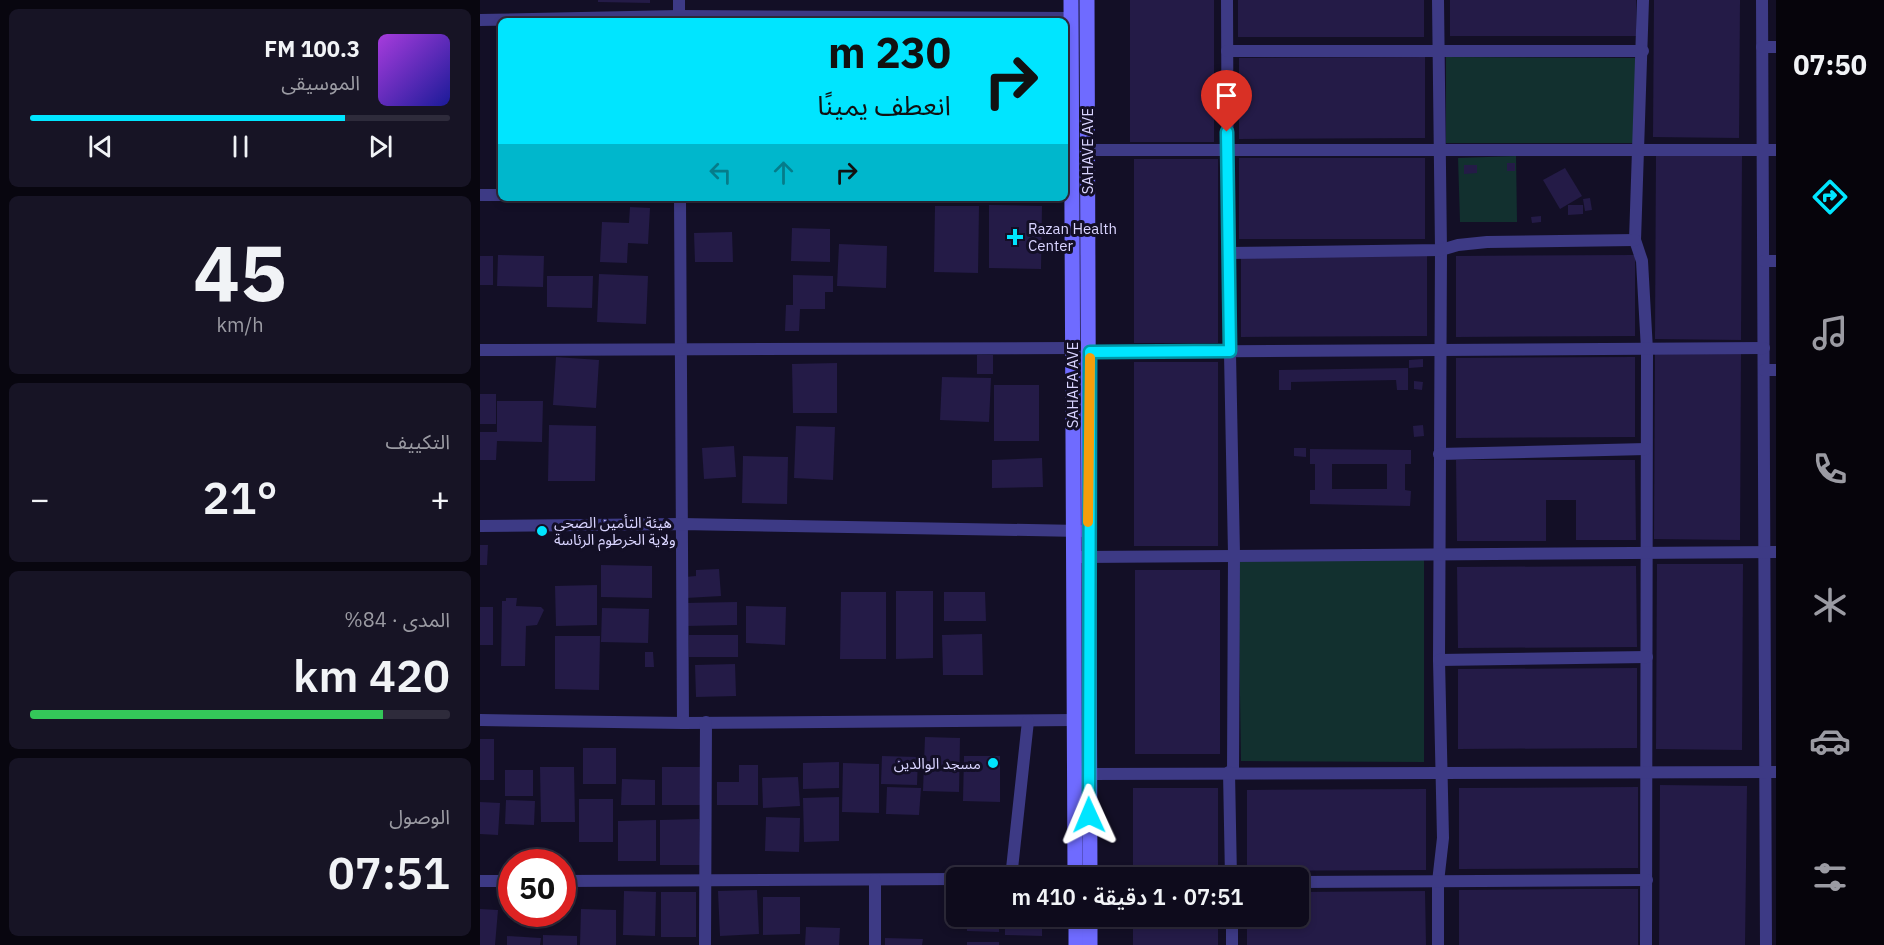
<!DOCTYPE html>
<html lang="ar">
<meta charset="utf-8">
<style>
body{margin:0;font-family:"IBM Plex Sans","Noto Sans Arabic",sans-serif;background:#171425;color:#f1f3f6;direction:rtl;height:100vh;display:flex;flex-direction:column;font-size:22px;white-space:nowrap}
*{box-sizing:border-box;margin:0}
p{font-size:20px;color:#9b9ba3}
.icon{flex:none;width:33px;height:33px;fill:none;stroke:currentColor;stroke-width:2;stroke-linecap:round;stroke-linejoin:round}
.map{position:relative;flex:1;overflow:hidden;direction:ltr}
.panel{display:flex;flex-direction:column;gap:9px;padding:9px;background:#08060f;width:480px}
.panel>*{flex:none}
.banner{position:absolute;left:18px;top:18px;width:570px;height:183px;border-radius:9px;box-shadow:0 3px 9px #0003,0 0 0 2px #2e2b3b;direction:rtl;background:#00e5ff;color:#111;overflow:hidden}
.speed{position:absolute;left:18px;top:849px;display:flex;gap:12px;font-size:30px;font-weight:700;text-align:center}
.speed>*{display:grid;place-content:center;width:78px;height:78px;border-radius:50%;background:#0e0b1c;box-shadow:0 3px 9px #0003,0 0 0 2px #2e2b3b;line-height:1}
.speed .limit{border:9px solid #d22;background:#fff;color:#111}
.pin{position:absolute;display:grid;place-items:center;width:51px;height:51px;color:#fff;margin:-62px -26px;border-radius:50% 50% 50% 0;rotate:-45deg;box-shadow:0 0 6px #0007}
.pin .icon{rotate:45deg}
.me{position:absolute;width:66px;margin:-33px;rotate:359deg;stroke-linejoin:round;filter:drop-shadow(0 0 4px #0008)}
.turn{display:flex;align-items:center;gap:21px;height:126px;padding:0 18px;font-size:27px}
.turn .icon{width:78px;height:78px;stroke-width:2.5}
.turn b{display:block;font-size:42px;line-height:51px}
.lanes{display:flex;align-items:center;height:57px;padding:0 18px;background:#0003;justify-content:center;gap:30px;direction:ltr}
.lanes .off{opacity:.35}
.big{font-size:45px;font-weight:600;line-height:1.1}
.panel .card{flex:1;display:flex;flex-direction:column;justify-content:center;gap:9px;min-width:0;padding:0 21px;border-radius:9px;background:#171425}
.panel .dial{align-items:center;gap:0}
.dial b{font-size:78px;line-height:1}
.song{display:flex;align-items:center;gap:18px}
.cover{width:72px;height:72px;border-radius:9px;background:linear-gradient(135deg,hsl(280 70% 55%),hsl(240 70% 35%))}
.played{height:6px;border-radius:3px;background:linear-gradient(90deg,#00e5ff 75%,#2e2b3b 75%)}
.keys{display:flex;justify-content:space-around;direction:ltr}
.heat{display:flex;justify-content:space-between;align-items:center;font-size:33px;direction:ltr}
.charge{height:9px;border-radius:4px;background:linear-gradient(90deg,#34c759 84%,#2e2b3b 0)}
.trip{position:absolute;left:466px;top:867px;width:363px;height:60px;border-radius:9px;background:#0e0b1c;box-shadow:0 3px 9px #0003,0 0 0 2px #2e2b3b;font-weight:600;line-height:60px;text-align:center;direction:rtl}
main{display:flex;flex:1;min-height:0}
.dock{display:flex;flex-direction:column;width:108px;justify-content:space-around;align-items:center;background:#06040b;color:#9b9ba3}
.dock .icon{width:42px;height:42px}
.dock .selected{color:#00e5ff}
.dock b{font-size:27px;color:#f1f3f6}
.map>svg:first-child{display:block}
.green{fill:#12302f}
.building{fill:#241b47;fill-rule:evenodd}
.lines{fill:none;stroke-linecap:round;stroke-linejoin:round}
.street{stroke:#3d3a85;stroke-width:12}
.secondary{stroke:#6f6bff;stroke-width:15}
.route-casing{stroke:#0095a6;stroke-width:15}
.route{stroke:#00e5ff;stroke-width:10}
.slow{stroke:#f59e0b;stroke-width:10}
.poi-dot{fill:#00e5ff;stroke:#130f26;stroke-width:2}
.labels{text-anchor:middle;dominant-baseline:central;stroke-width:6;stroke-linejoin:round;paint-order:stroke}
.street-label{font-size:15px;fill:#d9d4ff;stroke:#130f26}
.poi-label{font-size:15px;fill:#d9d4ff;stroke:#130f26;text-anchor:start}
</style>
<main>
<nav class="dock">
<b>07:50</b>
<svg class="icon selected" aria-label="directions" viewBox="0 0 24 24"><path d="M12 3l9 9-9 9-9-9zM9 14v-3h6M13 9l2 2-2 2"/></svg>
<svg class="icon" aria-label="music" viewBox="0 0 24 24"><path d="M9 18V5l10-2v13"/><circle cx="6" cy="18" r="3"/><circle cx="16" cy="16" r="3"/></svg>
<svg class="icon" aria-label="phone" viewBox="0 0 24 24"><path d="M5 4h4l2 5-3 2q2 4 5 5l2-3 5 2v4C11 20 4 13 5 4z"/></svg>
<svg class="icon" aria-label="climate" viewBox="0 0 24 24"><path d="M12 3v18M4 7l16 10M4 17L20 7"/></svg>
<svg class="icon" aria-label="car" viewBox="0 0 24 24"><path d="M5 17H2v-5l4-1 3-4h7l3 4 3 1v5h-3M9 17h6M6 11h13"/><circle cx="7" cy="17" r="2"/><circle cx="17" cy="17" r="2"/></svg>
<svg class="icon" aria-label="filters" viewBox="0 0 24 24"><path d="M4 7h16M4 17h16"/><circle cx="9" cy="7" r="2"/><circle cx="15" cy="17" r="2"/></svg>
</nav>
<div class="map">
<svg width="1296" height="945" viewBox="0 0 1296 945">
<rect width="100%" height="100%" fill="#130f26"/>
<g class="green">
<polygon points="966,57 1155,58 1155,143 966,143"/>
<polygon points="1036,156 1037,222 980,222 978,158"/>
<polygon points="944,559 944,762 761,761 758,560"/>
</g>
<g class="building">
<polygon points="118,0 170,0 170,3 118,2"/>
<rect x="650" y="0" width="84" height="142"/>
<rect x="758" y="0" width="186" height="37"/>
<rect x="970" y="0" width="186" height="36"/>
<polygon points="1174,0 1260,0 1259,138 1173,137"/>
<polygon points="945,57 945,138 759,139 759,58"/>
<rect x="19" y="85" width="2" height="31"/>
<polygon points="19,126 21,126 21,152 17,152"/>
<polygon points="1176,154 1262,154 1261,340 1175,339"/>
<rect x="759" y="158" width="186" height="81"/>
<rect x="654" y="159" width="84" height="184"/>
<rect x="1027" y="163" width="8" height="8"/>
<polygon points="984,165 997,165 997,173 984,174"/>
<polygon points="1085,168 1102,196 1080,209 1063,180"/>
<polygon points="1110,198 1112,210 1105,211 1103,199"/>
<polygon points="509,205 562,206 561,269 509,268"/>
<polygon points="1088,205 1103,205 1103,214 1088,215"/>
<polygon points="455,206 499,206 498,273 454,272"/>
<polygon points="150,207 170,208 168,244 148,243 147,263 120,262 122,222 149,223"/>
<polygon points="1061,216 1061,222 1052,223 1051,217"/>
<polygon points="312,228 350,229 350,262 311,261"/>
<polygon points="252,232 253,262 215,262 214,233"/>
<polygon points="359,244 407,246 406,288 357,286"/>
<polygon points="18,255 64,256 63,287 17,286"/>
<polygon points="947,255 947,336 761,337 761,256"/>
<polygon points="1155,255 1155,336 976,337 976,256"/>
<rect x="0" y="256" width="13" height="29"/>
<polygon points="119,274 168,276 166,324 117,322"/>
<polygon points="313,275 353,276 353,292 345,292 345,309 320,309 319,331 305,331 306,305 313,305"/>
<polygon points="67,276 113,276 112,308 67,307"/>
<polygon points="1175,353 1261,354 1260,540 1174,539"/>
<rect x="497" y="355" width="16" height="19"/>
<polygon points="76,357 119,360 116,408 73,405"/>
<polygon points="1155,357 1155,437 976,438 976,358"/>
<polygon points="943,359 943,367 929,368 929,360"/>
<rect x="654" y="362" width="84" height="184"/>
<polygon points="357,363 357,413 313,413 312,364"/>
<polygon points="928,368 928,390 917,390 916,380 811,382 811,390 799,390 799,370"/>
<polygon points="462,377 511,378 509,422 460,420"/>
<polygon points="934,381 943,382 942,390 934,389"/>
<rect x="514" y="385" width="45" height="56"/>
<rect x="0" y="394" width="16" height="30"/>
<polygon points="17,401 63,401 62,442 17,441 16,460 0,460 0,432 17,432"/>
<polygon points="69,425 116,426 115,481 68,481"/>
<polygon points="943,425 944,436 934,437 933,426"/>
<polygon points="316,426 355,427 353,480 314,478"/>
<polygon points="254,446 256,477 224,479 222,448"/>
<polygon points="814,448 826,448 826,457 814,456"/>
<path d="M830 449 931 450V464H925V490L931 491 930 506 830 504V490H835V464H830ZM852 464H907V489H852Z"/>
<polygon points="263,456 308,457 307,504 262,503"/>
<polygon points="562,458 563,487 512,488 512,460"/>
<polygon points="976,460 1155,460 1156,540 1096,540 1096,500 1066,500 1066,541 977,541"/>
<polygon points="0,545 8,545 7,565 0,565"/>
<polygon points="1177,564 1263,564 1262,750 1176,749"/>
<polygon points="121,565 172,566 172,598 121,597"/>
<polygon points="1156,566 1157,647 978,648 977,567"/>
<polygon points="239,569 241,596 206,598 205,577 216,576 216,570"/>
<rect x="655" y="570" width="85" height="184"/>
<polygon points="117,585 117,625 76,626 75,586"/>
<polygon points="416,591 453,591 453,658 416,659"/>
<polygon points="361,592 406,592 406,659 360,659"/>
<polygon points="464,592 505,592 506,621 464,621"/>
<polygon points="26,598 37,598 36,606 61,607 64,610 57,625 46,626 45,666 21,666 22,601 26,601"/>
<polygon points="257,602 257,625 205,626 205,603"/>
<polygon points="266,606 306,607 305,645 266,643"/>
<rect x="0" y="607" width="13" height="38"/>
<polygon points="122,608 169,609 168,643 121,642"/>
<polygon points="502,634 503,675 463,675 462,635"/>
<rect x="209" y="635" width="49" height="22"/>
<polygon points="75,636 120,636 119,690 75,689"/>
<polygon points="165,652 173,652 174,667 165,667"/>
<polygon points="255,664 256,696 216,697 215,665"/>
<polygon points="1157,668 1157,748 978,749 978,669"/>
<polygon points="445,737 480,738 479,792 443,791"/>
<rect x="0" y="739" width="14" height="41"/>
<rect x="103" y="748" width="33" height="36"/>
<polygon points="402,756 438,757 437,785 401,784"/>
<polygon points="484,756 520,756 520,802 483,801"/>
<polygon points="359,762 359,788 323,789 323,763"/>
<polygon points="363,763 399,764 399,813 362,812"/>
<polygon points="259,765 278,765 278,805 237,805 237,782 259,782"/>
<polygon points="60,767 94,767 95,822 61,822"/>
<rect x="182" y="767" width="38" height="38"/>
<rect x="25" y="770" width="28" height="26"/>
<polygon points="318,777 320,806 283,808 282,778"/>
<polygon points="142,779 175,780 175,805 141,805"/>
<polygon points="1180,785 1267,786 1265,945 1179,945"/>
<polygon points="407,787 441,788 439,815 406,814"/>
<polygon points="1158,787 1158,868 979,869 979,788"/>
<rect x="653" y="788" width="85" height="90"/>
<polygon points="946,789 946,870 767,871 767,790"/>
<polygon points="359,797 359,841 324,842 323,798"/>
<rect x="99" y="799" width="34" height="43"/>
<polygon points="26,800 55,801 54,825 25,824"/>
<polygon points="0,802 20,803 18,835 0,834"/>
<polygon points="286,817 320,818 319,852 285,851"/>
<polygon points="219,819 220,865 180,865 180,820"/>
<polygon points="176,820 176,861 138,861 138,821"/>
<polygon points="1099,889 1158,889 1158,945 979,945 979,890"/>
<polygon points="277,890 279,934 240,936 238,891"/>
<polygon points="144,891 176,892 175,936 143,935"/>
<polygon points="945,891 946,945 767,945 767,916 819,916 819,892"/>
<rect x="181" y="892" width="35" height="45"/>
<polygon points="283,897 320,897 320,934 283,935"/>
<polygon points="0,909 18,910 15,945 0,945"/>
<polygon points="101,909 136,910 136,945 100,945"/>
<polygon points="487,916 519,916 519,932 487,931"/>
<polygon points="525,916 562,916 562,936 525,935"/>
<rect x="653" y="916" width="85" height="29"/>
<polygon points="326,927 360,928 359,945 325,945"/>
<polygon points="63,935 97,936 97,945 63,945"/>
<polygon points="27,936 61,938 60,945 27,945"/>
<polygon points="405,938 443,939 442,945 405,945"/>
<rect x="487" y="942" width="32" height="3"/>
</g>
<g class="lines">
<g class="street">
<polyline points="747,0 748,253 754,554 753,772"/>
<polyline points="958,0 961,250 959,660 963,838 958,882 958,945"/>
<polyline points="1163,0 1155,240 1162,261 1167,350 1166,945"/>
<polyline points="1282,0 1286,945"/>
<polyline points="0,20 199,16 591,18"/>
<polyline points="199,21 199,0"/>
<polyline points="1282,47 1296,47"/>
<polyline points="747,51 1163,51"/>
<polyline points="607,150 1296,150"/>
<polyline points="0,195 21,195"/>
<polyline points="200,198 203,723"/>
<polyline points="748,253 961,250 978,245 1007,242 1155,240"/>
<polyline points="1284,261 1296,261"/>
<polyline points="0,350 591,348"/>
<polyline points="610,352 1284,348"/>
<polyline points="1284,370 1296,370"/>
<polyline points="959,454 1166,449"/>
<polyline points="0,526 201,524 601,531"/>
<polyline points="601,557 1296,552"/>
<polyline points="959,660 1167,657"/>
<polyline points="0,720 203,723 595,720"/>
<polyline points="749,772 751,878"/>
<polyline points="609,774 1296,772"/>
<polyline points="531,878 548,721"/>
<polyline points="0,881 32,881"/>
<polyline points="82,881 477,879"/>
<polyline points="819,882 1167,880"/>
<polyline points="752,916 752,945"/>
<polyline points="225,945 226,722"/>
<polyline points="395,945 395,880"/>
</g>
<g class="secondary">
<polyline points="591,0 595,878"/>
<polyline points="607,0 610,878"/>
<polyline points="596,916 596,945"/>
<polyline points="610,916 610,945"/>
</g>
</g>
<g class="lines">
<g class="route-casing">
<polyline id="route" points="609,815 610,352 750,351 747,132"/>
</g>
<use href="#route" class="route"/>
<polyline class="slow" points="608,522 610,358"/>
</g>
<g class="poi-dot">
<path d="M532 228h6v6h6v6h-6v6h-6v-6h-6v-6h6z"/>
<circle cx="62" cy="531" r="6"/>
<circle cx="513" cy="763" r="6"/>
</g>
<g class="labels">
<g class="street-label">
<text transform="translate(607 151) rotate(-90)">SAHAVE AVE</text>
<text transform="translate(592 385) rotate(-90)">SAHAFA AVE</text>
</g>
<g class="poi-label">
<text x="548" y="228">Razan Health<tspan x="548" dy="17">Center</tspan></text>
<text x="74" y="522">هيئة التأمين الصحي<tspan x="74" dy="17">ولاية الخرطوم الرئاسة</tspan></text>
<text x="501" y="763" text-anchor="end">مسجد الوالدين</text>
</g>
</g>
</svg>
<div class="speed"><div class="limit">50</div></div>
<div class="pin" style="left:747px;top:132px;background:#d93025"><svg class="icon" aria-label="arrive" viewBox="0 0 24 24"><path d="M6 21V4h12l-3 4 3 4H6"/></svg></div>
<svg class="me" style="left:609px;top:815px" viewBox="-20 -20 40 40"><path d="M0-17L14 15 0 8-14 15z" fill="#00e5ff" stroke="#fff" stroke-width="4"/></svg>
<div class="trip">07:51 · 1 دقيقة · 410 m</div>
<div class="banner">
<div class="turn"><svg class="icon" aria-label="right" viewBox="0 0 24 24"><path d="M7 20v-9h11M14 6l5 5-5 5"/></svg><div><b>230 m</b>انعطف يمينًا</div></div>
<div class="lanes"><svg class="icon off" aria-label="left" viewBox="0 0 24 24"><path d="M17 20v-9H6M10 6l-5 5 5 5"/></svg><svg class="icon off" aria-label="ahead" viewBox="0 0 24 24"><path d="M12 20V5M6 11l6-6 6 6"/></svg><svg class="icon" aria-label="right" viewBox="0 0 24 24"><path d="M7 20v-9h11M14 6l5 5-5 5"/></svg></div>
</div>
</div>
<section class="panel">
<div class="card">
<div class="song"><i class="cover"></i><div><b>100.3 FM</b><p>الموسيقى</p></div></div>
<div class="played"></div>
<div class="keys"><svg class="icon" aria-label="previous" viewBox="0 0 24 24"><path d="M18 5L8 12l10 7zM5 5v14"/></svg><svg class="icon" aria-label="pause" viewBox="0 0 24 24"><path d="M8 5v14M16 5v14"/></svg><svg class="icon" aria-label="next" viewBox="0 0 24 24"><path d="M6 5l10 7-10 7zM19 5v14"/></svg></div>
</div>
<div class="card dial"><b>45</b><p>km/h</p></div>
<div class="card"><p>التكييف</p>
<div class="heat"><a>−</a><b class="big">21°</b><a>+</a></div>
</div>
<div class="card"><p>المدى · 84%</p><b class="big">420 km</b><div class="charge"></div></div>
<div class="card"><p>الوصول</p><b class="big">07:51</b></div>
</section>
</main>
